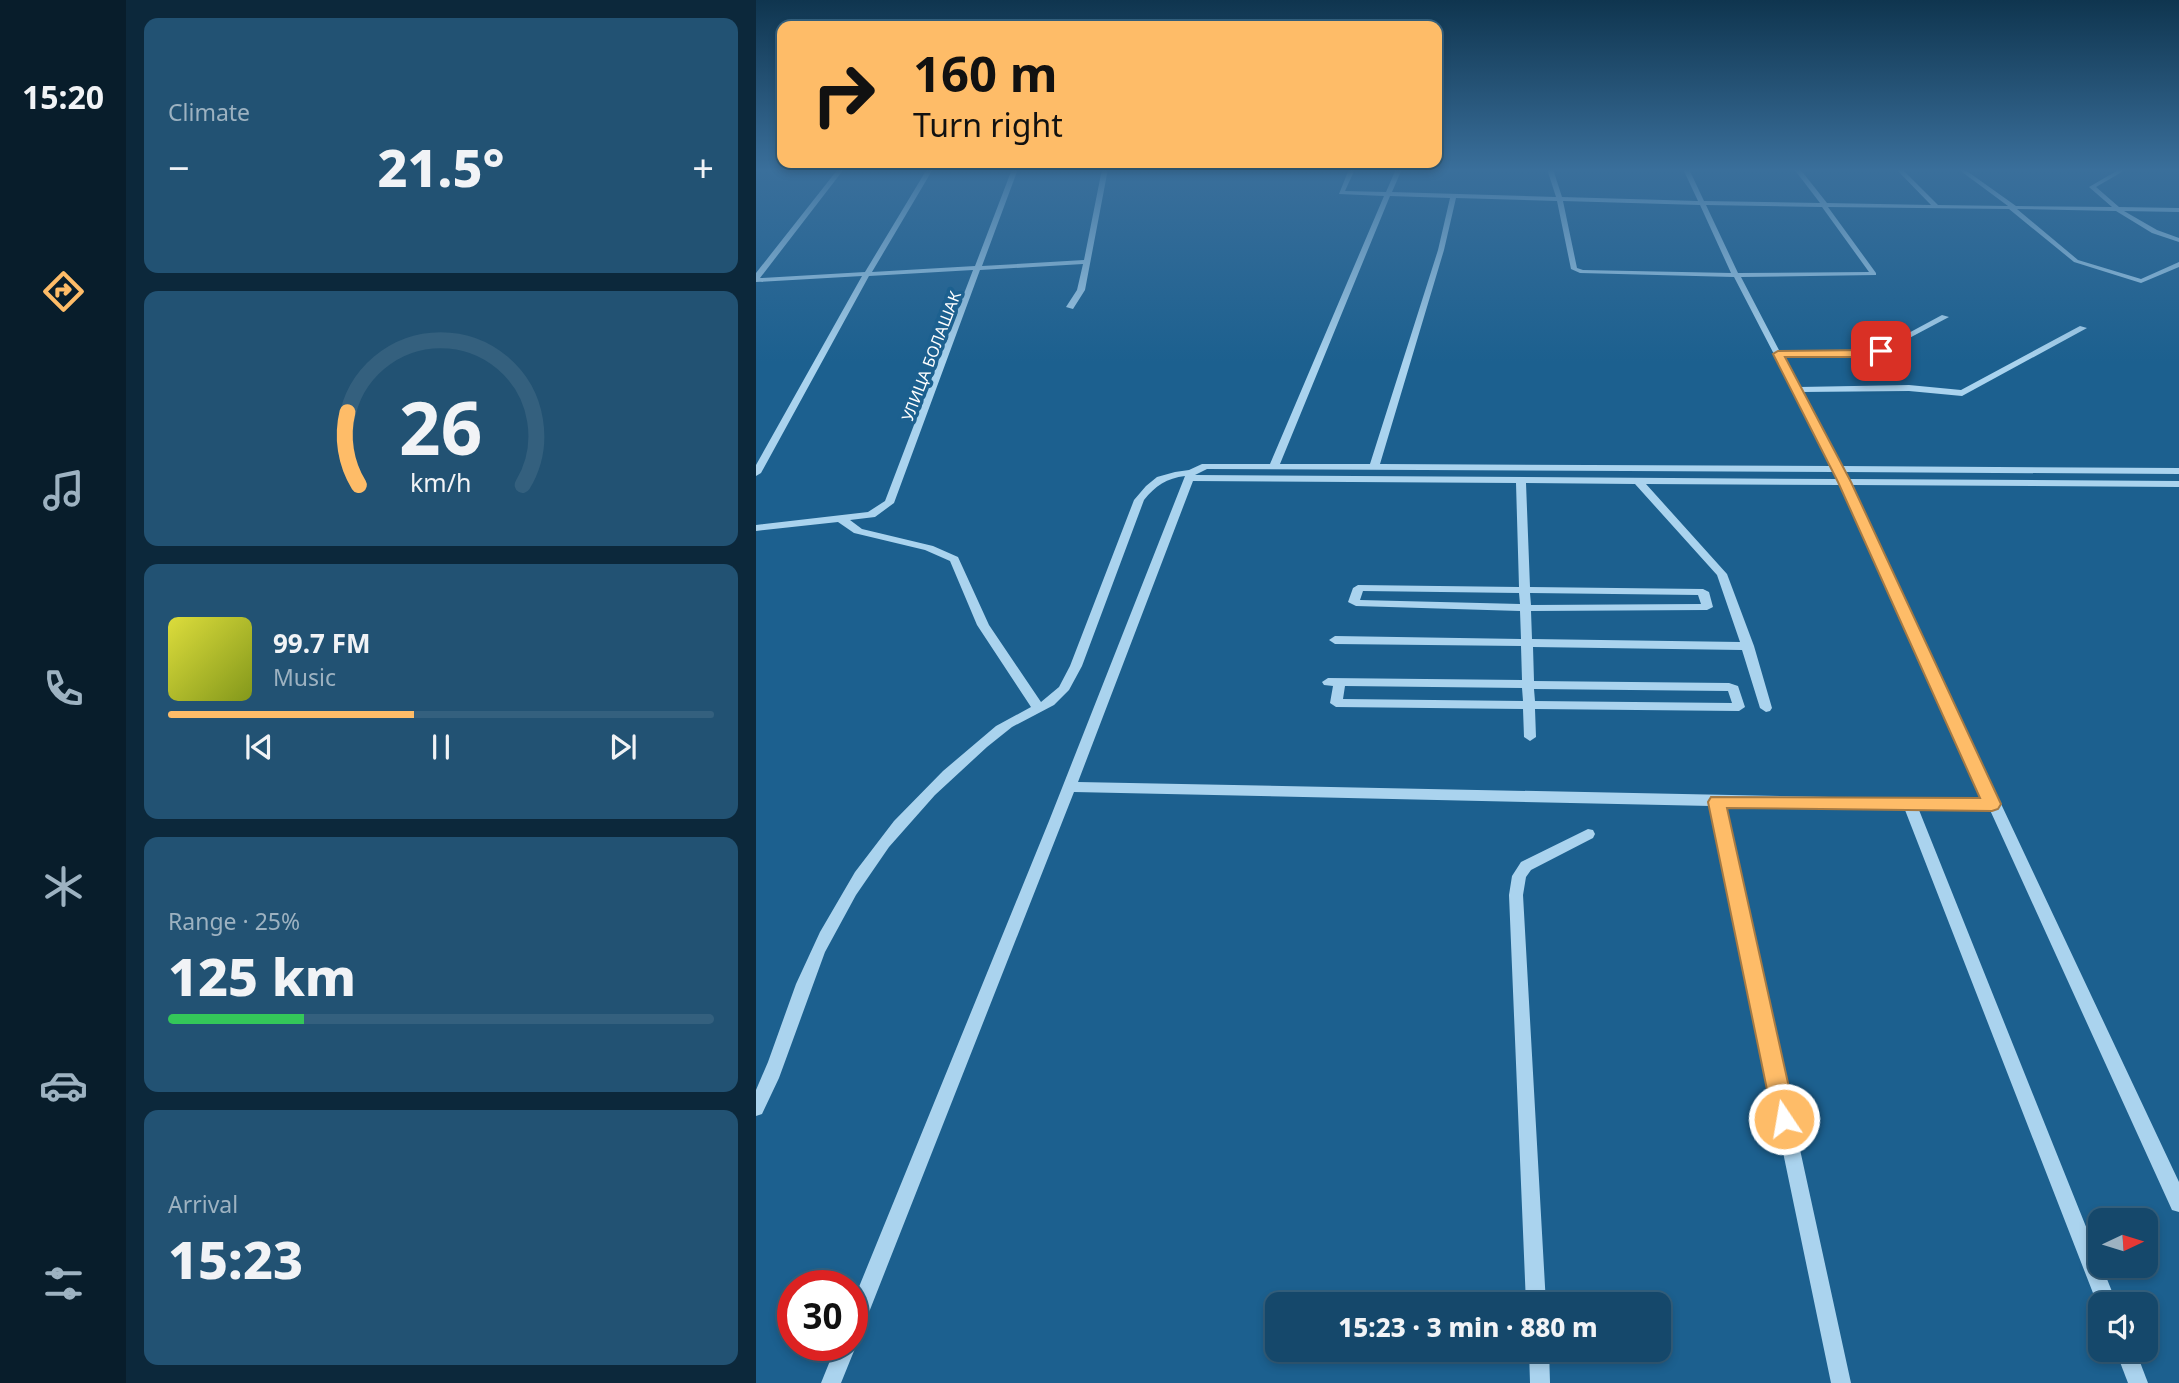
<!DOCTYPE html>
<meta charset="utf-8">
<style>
body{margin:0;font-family:"Noto Sans",sans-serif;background:#225273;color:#f1f3f6;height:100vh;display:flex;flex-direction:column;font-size:26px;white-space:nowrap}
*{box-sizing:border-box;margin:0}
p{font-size:23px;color:#9db2c1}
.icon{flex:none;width:38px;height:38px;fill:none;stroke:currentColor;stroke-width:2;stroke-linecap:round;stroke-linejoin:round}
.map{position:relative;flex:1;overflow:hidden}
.sheet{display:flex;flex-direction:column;gap:18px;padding:18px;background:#0c283b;width:630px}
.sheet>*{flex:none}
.guide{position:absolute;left:21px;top:21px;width:665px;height:147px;border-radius:14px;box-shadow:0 4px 10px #0003,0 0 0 2px #34607e;background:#febc68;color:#111;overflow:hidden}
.needle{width:46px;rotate:86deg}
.tools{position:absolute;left:1332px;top:1208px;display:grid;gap:14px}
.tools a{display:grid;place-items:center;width:70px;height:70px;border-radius:14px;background:#15486b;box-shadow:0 4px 10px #0003,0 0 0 2px #34607e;font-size:35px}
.speed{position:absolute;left:21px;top:1270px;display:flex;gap:14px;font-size:35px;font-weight:700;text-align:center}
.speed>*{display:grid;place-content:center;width:91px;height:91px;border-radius:50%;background:#15486b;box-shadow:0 4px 10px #0003,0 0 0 2px #34607e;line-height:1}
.speed .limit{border:10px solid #d22;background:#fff;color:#111}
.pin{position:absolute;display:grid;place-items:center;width:60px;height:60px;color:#fff;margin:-30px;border-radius:14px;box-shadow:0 4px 10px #0006}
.me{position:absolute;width:77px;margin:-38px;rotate:348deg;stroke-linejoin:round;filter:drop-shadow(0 0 5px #0008)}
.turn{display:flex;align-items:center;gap:24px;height:147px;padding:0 21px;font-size:32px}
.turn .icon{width:91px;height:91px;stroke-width:2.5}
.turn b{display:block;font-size:49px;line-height:60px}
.big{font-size:52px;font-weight:800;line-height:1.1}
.sheet .widget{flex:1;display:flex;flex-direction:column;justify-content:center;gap:10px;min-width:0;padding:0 24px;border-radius:14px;background:#225273}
.sheet .dial{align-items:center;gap:0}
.dial svg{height:182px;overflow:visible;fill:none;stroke:#34607e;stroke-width:7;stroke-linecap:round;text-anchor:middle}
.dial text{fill:#f1f3f6;stroke:none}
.song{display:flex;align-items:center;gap:21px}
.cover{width:84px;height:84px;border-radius:10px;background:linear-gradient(135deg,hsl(60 70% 55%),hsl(70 70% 35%))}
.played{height:7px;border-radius:4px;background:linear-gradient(90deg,#febc68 45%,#34607e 45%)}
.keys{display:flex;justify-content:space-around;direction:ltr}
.heat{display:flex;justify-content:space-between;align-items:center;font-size:38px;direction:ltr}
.charge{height:10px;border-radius:5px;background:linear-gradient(90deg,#34c759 25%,#34607e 0)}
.trip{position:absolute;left:509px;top:1292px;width:406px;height:70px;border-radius:14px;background:#15486b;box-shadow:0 4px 10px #0003,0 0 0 2px #34607e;font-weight:800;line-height:70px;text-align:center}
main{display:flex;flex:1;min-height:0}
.tabs{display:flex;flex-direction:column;width:126px;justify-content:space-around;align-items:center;background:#081d2b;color:#9db2c1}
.tabs .icon{width:49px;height:49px}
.tabs .on{color:#febc68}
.tabs b{font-size:32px;color:#f1f3f6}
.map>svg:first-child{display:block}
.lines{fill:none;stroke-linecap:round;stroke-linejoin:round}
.minor{fill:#aad3ee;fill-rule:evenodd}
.route{fill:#febc68;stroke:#a57a44;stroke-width:2}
.labels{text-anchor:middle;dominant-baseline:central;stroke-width:7;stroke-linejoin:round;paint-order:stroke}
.far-street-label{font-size:16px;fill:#fff;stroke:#1c608f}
</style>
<main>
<nav class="tabs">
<b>15:20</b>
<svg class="icon on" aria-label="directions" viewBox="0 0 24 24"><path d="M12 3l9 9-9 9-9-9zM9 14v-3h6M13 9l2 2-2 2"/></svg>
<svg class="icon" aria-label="music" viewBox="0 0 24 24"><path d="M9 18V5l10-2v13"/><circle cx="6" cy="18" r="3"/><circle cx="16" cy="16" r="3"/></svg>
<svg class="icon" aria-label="phone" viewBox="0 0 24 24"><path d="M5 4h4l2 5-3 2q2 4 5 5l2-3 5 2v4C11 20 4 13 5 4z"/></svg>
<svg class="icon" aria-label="climate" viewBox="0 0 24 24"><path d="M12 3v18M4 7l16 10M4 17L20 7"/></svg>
<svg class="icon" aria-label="car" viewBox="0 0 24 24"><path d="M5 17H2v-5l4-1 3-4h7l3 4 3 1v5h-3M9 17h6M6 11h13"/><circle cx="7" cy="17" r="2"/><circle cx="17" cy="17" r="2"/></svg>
<svg class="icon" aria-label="filters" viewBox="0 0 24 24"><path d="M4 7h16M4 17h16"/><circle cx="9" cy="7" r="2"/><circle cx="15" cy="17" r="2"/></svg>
</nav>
<section class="sheet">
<div class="widget"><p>Climate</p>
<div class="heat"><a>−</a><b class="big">21.5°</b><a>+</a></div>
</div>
<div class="widget dial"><svg viewBox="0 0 100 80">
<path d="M14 69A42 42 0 1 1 86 69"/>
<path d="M14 69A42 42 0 0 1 9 37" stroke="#febc68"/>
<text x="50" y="56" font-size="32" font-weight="700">26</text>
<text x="50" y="72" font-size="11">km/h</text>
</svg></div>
<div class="widget">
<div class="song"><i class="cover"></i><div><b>99.7 FM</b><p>Music</p></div></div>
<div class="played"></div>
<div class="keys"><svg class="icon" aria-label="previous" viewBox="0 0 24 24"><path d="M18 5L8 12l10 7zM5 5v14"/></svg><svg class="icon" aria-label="pause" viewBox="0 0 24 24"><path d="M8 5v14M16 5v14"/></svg><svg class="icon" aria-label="next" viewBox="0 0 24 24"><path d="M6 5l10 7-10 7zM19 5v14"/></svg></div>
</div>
<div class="widget"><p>Range · 25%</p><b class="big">125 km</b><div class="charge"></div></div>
<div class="widget"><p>Arrival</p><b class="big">15:23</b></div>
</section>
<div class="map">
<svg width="1423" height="1383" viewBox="0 0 1423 1383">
<rect width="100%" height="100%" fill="#1c608f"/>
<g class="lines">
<g class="minor">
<path d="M82 169H88L4 278 109 272 171 169H177L116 272 219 266 256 169H262L226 266 328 260 346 169H352L329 290 317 309 310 307 321 290 327 264 224 270 138 503 119 517 94 520 106 529 177 546 202 557 233 625 285 702 303 687 314 666 378 500 390 486 401 477 419 472 433 470 446 464H514L628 196 583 194 593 169H599L589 191 630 192 640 169H646L636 192 800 197 791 169H797L806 197 942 201 927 169H933L948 201 1064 203 1038 169H1044L1071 203 1175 205 1140 169H1146L1182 205 1252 206 1202 169H1208L1260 206 1356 207 1333 187 1364 169H1371L1340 187 1363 207 1423 208V212L1368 211 1401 230 1423 238V242L1396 233 1360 211 1261 209 1322 260 1385 279 1423 262V267L1385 283 1318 262 1253 209 1072 207 1120 273V275L985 277 1024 352 1123 349 1186 315 1193 317 1125 353 1113 355 1027 356 1043 387 1153 385 1205 390 1324 326 1331 328 1206 396 1153 391 1046 392 1085 466 1423 468V474L1088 472 1092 479 1423 481V487L1095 485 1423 1182V1212L1416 1210 1234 810H1163L1361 1304H1344V1311L1149 810 969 806 1095 1383H1075L955 806 318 792 106 1330 103 1337 98 1339 100 1346 85 1383H65L80 1346H96V1304L293 821 429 476C411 478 399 486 388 500L326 666 313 690 298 705 256 727 231 747 179 795 133 847 100 895 69 952 23 1078 6 1114 0 1116V1090L12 1062 40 984 64 932 99 872 138 821 187 771 240 726 275 707 221 625 194 561 169 550 98 533 82 522 0 531V525L112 512 129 501 217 270 113 276 5 473 0 476V465L106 276 0 282V273ZM634 196 694 198 682 250 614 464H524ZM700 198 801 201 815 269 824 273 978 277 1076 466 624 464 688 250ZM807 201 944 205 975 273 827 270 821 268ZM950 205 1066 207 1113 272 982 273ZM451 469 1079 472 1082 479 439 475ZM437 481 760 483 763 587 602 585 597 588 592 602 600 606 764 611 765 639 579 636 573 640 579 644 765 646 766 680 572 678 566 682 568 685 577 686 574 703 580 707 767 709 768 737 774 741 780 737 779 709 983 711 989 707 982 686 973 683 778 681 777 647 986 650 1004 708 1010 712 1014 711 1016 708 998 646 971 574 890 484 1085 485 1229 800 322 782ZM770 483 879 484 961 575 984 642 776 639 775 611 951 610 957 607 953 592 947 589 774 587ZM607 591 763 593 764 604 604 600ZM774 593 942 595 945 604 775 605ZM589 686 766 688 767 701 587 699ZM778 689 972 691 976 703 779 701Z"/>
<polygon points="832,829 837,830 839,834 837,838 775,870 770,877 767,895 790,1304 770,1304 753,895 756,876 765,862"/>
<polygon points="773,1349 793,1349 794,1383 774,1383"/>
<polygon points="1359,1349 1379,1349 1392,1383 1372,1383"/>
</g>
</g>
<linearGradient id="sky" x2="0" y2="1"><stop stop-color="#0f354f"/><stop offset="0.47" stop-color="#3a6f9b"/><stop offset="1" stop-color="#3a6f9b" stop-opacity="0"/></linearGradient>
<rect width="1423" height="362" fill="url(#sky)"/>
<polygon class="route" points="1125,348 1130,351 1128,353 1113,357 1029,357 1095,482 1245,804 1242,809 1236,811 971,808 1040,1119 1036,1127 1028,1130 1020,1127 1017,1119 952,802 955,797 1224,798 1082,482 1017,354 1022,351 1113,350"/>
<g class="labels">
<g class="far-street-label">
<text transform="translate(175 356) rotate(-69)">УЛИЦА БОЛАШАК</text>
</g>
</g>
</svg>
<div class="tools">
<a><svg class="needle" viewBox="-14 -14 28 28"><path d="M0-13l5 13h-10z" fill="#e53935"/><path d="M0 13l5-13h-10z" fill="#9db2c1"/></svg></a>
<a><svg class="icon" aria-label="sound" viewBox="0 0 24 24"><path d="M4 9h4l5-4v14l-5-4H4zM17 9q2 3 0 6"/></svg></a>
</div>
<div class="speed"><div class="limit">30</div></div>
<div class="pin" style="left:1125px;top:351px;background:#d93025"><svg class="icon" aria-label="arrive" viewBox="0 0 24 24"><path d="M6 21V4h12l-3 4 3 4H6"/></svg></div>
<svg class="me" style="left:1028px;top:1119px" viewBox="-20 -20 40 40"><circle r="17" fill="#febc68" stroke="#fff" stroke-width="3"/><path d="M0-11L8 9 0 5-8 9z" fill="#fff"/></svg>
<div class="trip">15:23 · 3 min · 880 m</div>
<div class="guide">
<div class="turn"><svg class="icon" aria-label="right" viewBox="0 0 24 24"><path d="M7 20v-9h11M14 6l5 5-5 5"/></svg><div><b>160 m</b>Turn right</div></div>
</div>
</div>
</main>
